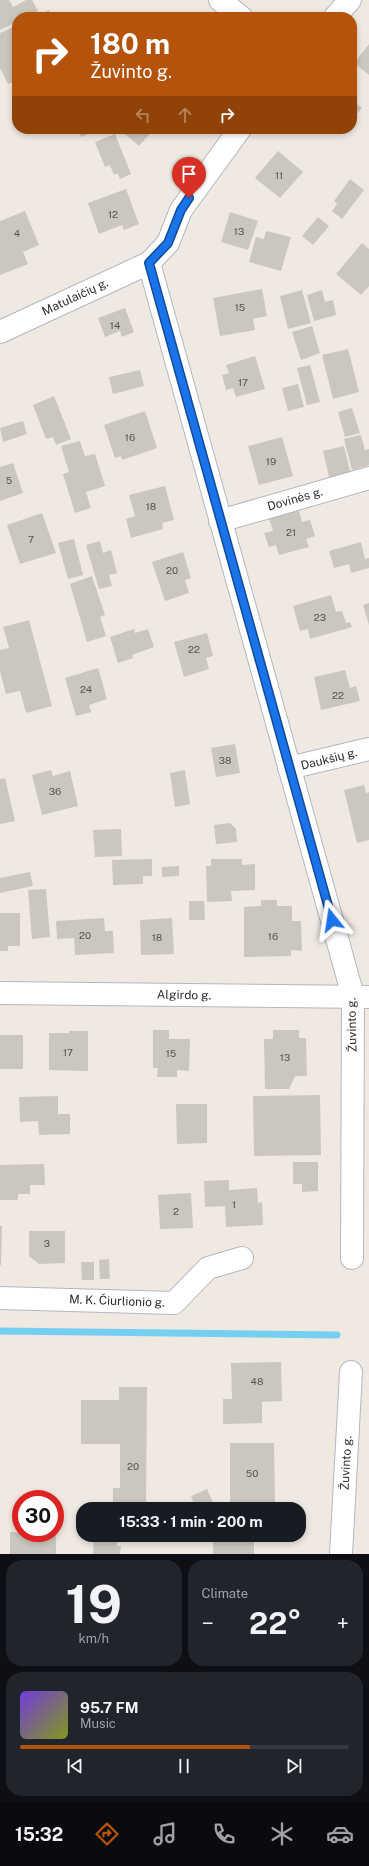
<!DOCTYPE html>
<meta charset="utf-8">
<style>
body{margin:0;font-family:"Public Sans",sans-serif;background:#20242c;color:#f1f3f6;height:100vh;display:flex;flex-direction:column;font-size:15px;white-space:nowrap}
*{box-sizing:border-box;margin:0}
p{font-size:13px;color:#9ea1a6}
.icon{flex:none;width:22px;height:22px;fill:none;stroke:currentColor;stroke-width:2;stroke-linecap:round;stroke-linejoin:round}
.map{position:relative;height:1554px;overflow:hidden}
.sheet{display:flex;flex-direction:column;gap:6px;padding:6px;background:#0d0f14;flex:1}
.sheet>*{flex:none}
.banner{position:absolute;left:12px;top:12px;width:345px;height:122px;border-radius:16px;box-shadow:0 2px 6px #0003;background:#b45309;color:#fff;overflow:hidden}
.speed{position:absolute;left:12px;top:1490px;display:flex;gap:8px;font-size:20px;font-weight:700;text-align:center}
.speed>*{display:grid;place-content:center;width:52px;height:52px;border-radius:50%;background:#171b24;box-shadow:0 2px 6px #0003;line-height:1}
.speed .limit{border:6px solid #d22;background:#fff;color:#111}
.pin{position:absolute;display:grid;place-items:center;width:34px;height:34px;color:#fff;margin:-41px -17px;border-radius:50% 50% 50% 0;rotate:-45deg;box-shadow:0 0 4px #0007}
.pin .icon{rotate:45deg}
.me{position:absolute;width:44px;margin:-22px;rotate:345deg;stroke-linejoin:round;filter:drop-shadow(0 0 3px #0008)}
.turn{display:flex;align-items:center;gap:14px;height:84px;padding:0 12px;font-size:18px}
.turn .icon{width:52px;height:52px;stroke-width:2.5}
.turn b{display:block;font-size:28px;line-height:34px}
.lanes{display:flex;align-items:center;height:38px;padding:0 12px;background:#0003;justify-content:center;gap:20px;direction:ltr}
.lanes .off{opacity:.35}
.big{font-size:30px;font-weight:700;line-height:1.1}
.sheet .tile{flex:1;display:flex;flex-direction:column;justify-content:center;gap:6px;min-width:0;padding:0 14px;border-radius:16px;background:#20242c}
.sheet .dial{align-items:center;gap:0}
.dial b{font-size:52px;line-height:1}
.song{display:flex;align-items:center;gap:12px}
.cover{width:48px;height:48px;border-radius:6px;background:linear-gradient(135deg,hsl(260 70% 55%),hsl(70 70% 35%))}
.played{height:4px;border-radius:2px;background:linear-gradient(90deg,#b45309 70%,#363941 70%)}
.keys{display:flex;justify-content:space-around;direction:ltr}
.heat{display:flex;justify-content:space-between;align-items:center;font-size:22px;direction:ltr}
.sheet .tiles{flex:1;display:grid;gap:6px;grid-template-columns:1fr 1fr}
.tile:last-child{grid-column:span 2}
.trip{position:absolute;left:76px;top:1502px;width:230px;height:40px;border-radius:16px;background:#171b24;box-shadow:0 2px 6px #0003;font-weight:700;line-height:40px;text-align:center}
.dock{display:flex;height:64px;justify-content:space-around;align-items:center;background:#090b0e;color:#9ea1a6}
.dock .icon{width:28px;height:28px}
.dock .active{color:#b45309}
.dock b{font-size:18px;color:#f1f3f6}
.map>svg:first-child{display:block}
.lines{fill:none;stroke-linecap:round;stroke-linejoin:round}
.stream{stroke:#75cff0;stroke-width:7}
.building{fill:#cbc7bf}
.minor-casing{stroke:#b4b7c1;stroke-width:24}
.minor{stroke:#fff;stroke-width:22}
.route-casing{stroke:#114b97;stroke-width:10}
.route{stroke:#1a73e8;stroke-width:7}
.labels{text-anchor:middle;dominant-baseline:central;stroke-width:4;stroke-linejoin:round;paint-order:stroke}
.number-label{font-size:10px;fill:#555452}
.street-label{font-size:12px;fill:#2e2e2e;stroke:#fff}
</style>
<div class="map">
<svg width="369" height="1554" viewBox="0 0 369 1554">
<rect width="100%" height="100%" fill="#efe9e1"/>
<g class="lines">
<polyline class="stream" points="0,1331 337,1335"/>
</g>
<g class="building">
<polygon points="0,0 9,0 13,7 26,0 32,0 38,11 26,17 17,17 17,22 0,30"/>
<polygon points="49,10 52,17 34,17"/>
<polygon points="17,25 17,80 8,84 0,68 0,33"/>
<polygon points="369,44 369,75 354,63"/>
<polygon points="352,100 362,108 352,119"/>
<polygon points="78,129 100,129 81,137"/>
<polygon points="119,129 154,129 139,146"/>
<polygon points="115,134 131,174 120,179 118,173 114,175 110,165 105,167 95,142"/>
<polygon points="278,151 303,172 280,198 255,178"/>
<polygon points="350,179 364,190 342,219 332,211 337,204 334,201"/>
<polygon points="126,189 139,224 124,230 122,225 99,234 88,203"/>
<polygon points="25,211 39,245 23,252 28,264 0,275 0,221"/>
<polygon points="230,212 258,221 248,250 221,242"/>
<polygon points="318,217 329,226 313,245 302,236"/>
<polygon points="266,231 291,237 281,271 249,262 256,237 264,239"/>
<polygon points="362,243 369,249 369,286 361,295 336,274"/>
<polygon points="262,289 267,316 253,319 255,330 220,336 213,298"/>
<polygon points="302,290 311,323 288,329 280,296"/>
<polygon points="322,290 325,302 333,300 336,315 314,321 307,295"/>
<polygon points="125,308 134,332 122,337 120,331 105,337 98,318"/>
<polygon points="312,326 320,353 301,360 292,332"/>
<polygon points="348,349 359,392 333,399 322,355"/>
<polygon points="255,356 265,389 236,397 233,388 226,390 222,375 229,373 226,365"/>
<polygon points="310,365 320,402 307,405 297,368"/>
<polygon points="140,370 144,386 113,394 109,377"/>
<polygon points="298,384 304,407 288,411 282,388"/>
<polygon points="54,396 71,439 56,445 53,437 46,439 33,405"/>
<polygon points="352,408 360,433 345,437 338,412"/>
<polygon points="145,411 157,448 122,460 121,456 115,458 104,425"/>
<polygon points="23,421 27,434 3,442 0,428"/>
<polygon points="361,435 365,450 369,449 369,465 352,470 344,439"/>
<polygon points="282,437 293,476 259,485 248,446"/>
<polygon points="80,441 85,456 95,454 105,486 86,492 91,508 75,513 63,474 69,472 61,446"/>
<polygon points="344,446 351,476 330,481 323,451"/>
<polygon points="13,463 23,493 0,501 0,467"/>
<polygon points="165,486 174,520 162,523 163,529 131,538 126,519 135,516 129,495"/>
<polygon points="298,507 302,522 310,520 315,536 306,539 309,547 279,555 276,545 269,547 264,533 273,531 268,516"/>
<polygon points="42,513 56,553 20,564 7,525"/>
<polygon points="74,539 83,575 68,579 58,543"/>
<polygon points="100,541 103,553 111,550 117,573 109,575 112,586 99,589 86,545"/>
<polygon points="361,542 365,559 369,558 369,568 351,573 349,564 334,568 329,551"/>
<polygon points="183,552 191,578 185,580 189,593 165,601 152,562"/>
<polygon points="92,576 105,615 100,617 106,636 87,642 70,584"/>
<polygon points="331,595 336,612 342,611 346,623 350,622 352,627 310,639 308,629 300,631 293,606"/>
<polygon points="369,603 369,625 363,605"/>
<polygon points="29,620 52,706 26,713 20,691 6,694 0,671 0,650 9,648 3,627"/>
<polygon points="134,629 135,633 148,629 154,647 132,655 133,658 118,663 110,637"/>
<polygon points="207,633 213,656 206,658 209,669 184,677 174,642"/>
<polygon points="98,668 107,699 89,705 91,712 76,716 65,678"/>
<polygon points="345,670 350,688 356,686 360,701 321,710 314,677"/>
<polygon points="235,744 240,773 216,777 211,748"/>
<polygon points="51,770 53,776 70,771 78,806 42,815 32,775"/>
<polygon points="185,770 190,804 175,807 170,773"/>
<polygon points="5,778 15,821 0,824 0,779"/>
<polygon points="364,785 366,793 369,792 369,840 357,843 344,790"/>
<polygon points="230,823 236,829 237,842 216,844 214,825"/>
<polygon points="121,829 122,856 95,857 93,830"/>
<polygon points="152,859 152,876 143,876 143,884 113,885 112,860"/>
<polygon points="211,859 242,859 242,865 255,864 255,890 231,891 232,901 207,902 206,866 211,866"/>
<polygon points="179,866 179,876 162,877 162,867"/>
<polygon points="30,872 33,886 0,893 0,878"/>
<polygon points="46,889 50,937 32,939 28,890"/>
<polygon points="261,900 277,900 277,906 292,906 292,921 301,921 302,951 291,950 291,956 244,957 244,907 261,906"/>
<polygon points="189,901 204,901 205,920 189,920"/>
<polygon points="0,913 20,913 20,946 8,946 8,951 0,951"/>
<polygon points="104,918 105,931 113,931 114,953 75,955 74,938 57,939 56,921"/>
<polygon points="172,918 174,954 141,955 140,920"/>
<polygon points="153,1030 169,1030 169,1039 190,1039 189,1071 177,1070 177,1077 157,1077 158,1068 153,1068"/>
<polygon points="273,1030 299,1030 299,1038 306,1038 307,1076 295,1076 289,1089 265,1089 264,1039 273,1039"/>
<polygon points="69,1031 88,1031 88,1071 49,1070 49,1033 69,1033"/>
<rect x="0" y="1035" width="23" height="34"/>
<polygon points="320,1095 321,1155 254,1156 253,1096"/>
<polygon points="58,1096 58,1114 70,1114 70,1134 39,1135 38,1121 20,1122 19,1097"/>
<polygon points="176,1104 207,1104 207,1143 177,1144"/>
<polygon points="293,1162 318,1162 318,1191 302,1192 302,1184 293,1184"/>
<polygon points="44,1164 45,1185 30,1185 30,1194 18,1194 18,1200 0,1200 0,1165"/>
<polygon points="229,1180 229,1190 257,1188 258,1203 262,1202 263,1225 226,1227 225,1206 205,1207 204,1181"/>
<polygon points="191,1193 193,1228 160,1229 158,1195"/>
<polygon points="0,1226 2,1226 1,1265 0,1265"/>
<polygon points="29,1231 65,1231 65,1263 39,1264 29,1256"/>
<polygon points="109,1259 110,1279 100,1279 99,1260"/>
<polygon points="81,1262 94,1262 94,1280 82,1280"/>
<polygon points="281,1362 282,1401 262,1402 262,1423 223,1424 223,1399 232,1399 231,1363"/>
<polygon points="119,1387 147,1387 146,1504 113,1504 113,1488 120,1488 120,1444 81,1444 81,1400 119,1400"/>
<polygon points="230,1443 274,1443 275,1504 230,1505"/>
<polygon points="207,1489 214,1505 206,1509 196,1509 191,1496"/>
<polygon points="10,1532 56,1533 56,1554 10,1554"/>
<polygon points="94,1535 117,1535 117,1546 121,1546 120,1554 93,1554"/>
<rect x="213" y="1535" width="41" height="19"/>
</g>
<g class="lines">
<g class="minor-casing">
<g id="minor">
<polyline points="220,0 241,17"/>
<polyline points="335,17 350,0"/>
<polyline points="149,263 353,996 352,1258"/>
<polyline points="0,332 149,263 168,243 181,210 240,129"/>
<polyline points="220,521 369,478"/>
<polyline points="289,768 369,749"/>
<polyline points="0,993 369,997"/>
<polyline points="0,1298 174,1303 208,1268 242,1258"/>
<polyline points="341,1554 351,1372"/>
</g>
</g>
<use href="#minor" class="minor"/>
</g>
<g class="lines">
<g class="route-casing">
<polyline id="route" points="189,198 181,210 168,243 149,263 332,920"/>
</g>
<use href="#route" class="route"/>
</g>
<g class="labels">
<g class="number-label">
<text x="279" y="175">11</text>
<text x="113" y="214">12</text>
<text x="239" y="231">13</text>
<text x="17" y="233">4</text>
<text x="240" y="307">15</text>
<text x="115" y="325">14</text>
<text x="243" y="382">17</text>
<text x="130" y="437">16</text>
<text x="271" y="461">19</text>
<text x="9" y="480">5</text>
<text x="151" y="506">18</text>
<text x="291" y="532">21</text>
<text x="31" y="539">7</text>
<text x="172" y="570">20</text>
<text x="320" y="617">23</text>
<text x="194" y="649">22</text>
<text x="86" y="689">24</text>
<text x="338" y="695">22</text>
<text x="225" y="760">38</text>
<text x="55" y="791">36</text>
<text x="85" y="935">20</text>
<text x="273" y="936">16</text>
<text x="157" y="937">18</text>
<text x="68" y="1052">17</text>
<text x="171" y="1053">15</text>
<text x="285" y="1057">13</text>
<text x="234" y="1204">1</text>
<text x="176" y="1211">2</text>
<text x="47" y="1243">3</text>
<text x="257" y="1381">48</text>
<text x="133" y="1466">20</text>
<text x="252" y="1473">50</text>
</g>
<g class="street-label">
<text transform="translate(75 297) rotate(-25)">Matulaičių g.</text>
<text transform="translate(295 499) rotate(-16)">Dovinės g.</text>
<text transform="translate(329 759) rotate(-14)">Daukšių g.</text>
<text transform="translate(184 995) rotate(1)">Algirdo g.</text>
<text transform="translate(352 1025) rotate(-91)">Žuvinto g.</text>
<text transform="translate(117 1301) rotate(2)">M. K. Čiurlionio g.</text>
<text transform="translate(346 1463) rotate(-87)">Žuvinto g.</text>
</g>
</g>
</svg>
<div class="speed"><div class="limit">30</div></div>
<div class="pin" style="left:189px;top:198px;background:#d93025"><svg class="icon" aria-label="arrive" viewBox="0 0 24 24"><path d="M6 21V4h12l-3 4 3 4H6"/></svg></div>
<svg class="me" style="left:332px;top:920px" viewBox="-20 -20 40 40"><path d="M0-17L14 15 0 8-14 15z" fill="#1a73e8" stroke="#fff" stroke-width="4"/></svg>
<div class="trip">15:33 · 1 min · 200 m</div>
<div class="banner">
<div class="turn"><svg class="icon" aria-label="right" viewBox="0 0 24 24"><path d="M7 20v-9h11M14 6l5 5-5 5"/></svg><div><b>180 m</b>Žuvinto g.</div></div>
<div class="lanes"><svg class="icon off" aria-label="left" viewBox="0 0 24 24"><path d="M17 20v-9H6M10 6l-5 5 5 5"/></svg><svg class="icon off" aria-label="ahead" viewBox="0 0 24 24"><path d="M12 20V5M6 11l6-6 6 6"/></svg><svg class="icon" aria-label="right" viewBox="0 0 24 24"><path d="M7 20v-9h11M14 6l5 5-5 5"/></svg></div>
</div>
</div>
<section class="sheet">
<div class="tiles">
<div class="tile dial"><b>19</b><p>km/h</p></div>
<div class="tile"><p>Climate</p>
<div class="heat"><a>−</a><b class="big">22°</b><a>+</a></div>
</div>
<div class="tile">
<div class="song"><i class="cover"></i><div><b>95.7 FM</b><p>Music</p></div></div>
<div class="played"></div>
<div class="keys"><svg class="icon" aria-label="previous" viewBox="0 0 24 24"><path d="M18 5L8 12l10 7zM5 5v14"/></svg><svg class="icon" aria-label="pause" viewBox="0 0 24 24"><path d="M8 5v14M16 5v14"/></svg><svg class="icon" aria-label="next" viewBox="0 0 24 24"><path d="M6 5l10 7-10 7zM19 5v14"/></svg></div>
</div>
</div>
</section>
<nav class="dock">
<b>15:32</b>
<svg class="icon active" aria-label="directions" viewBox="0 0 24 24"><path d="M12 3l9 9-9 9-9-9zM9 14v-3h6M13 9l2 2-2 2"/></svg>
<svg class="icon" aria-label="music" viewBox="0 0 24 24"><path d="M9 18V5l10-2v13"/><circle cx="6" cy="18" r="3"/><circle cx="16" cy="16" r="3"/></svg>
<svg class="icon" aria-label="phone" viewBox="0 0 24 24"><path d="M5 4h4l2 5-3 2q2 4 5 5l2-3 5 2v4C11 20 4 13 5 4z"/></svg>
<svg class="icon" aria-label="climate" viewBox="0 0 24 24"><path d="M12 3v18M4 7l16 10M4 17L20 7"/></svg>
<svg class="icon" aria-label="car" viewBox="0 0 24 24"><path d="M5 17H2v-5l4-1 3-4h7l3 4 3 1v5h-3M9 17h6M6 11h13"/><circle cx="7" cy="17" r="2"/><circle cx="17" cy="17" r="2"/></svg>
</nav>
